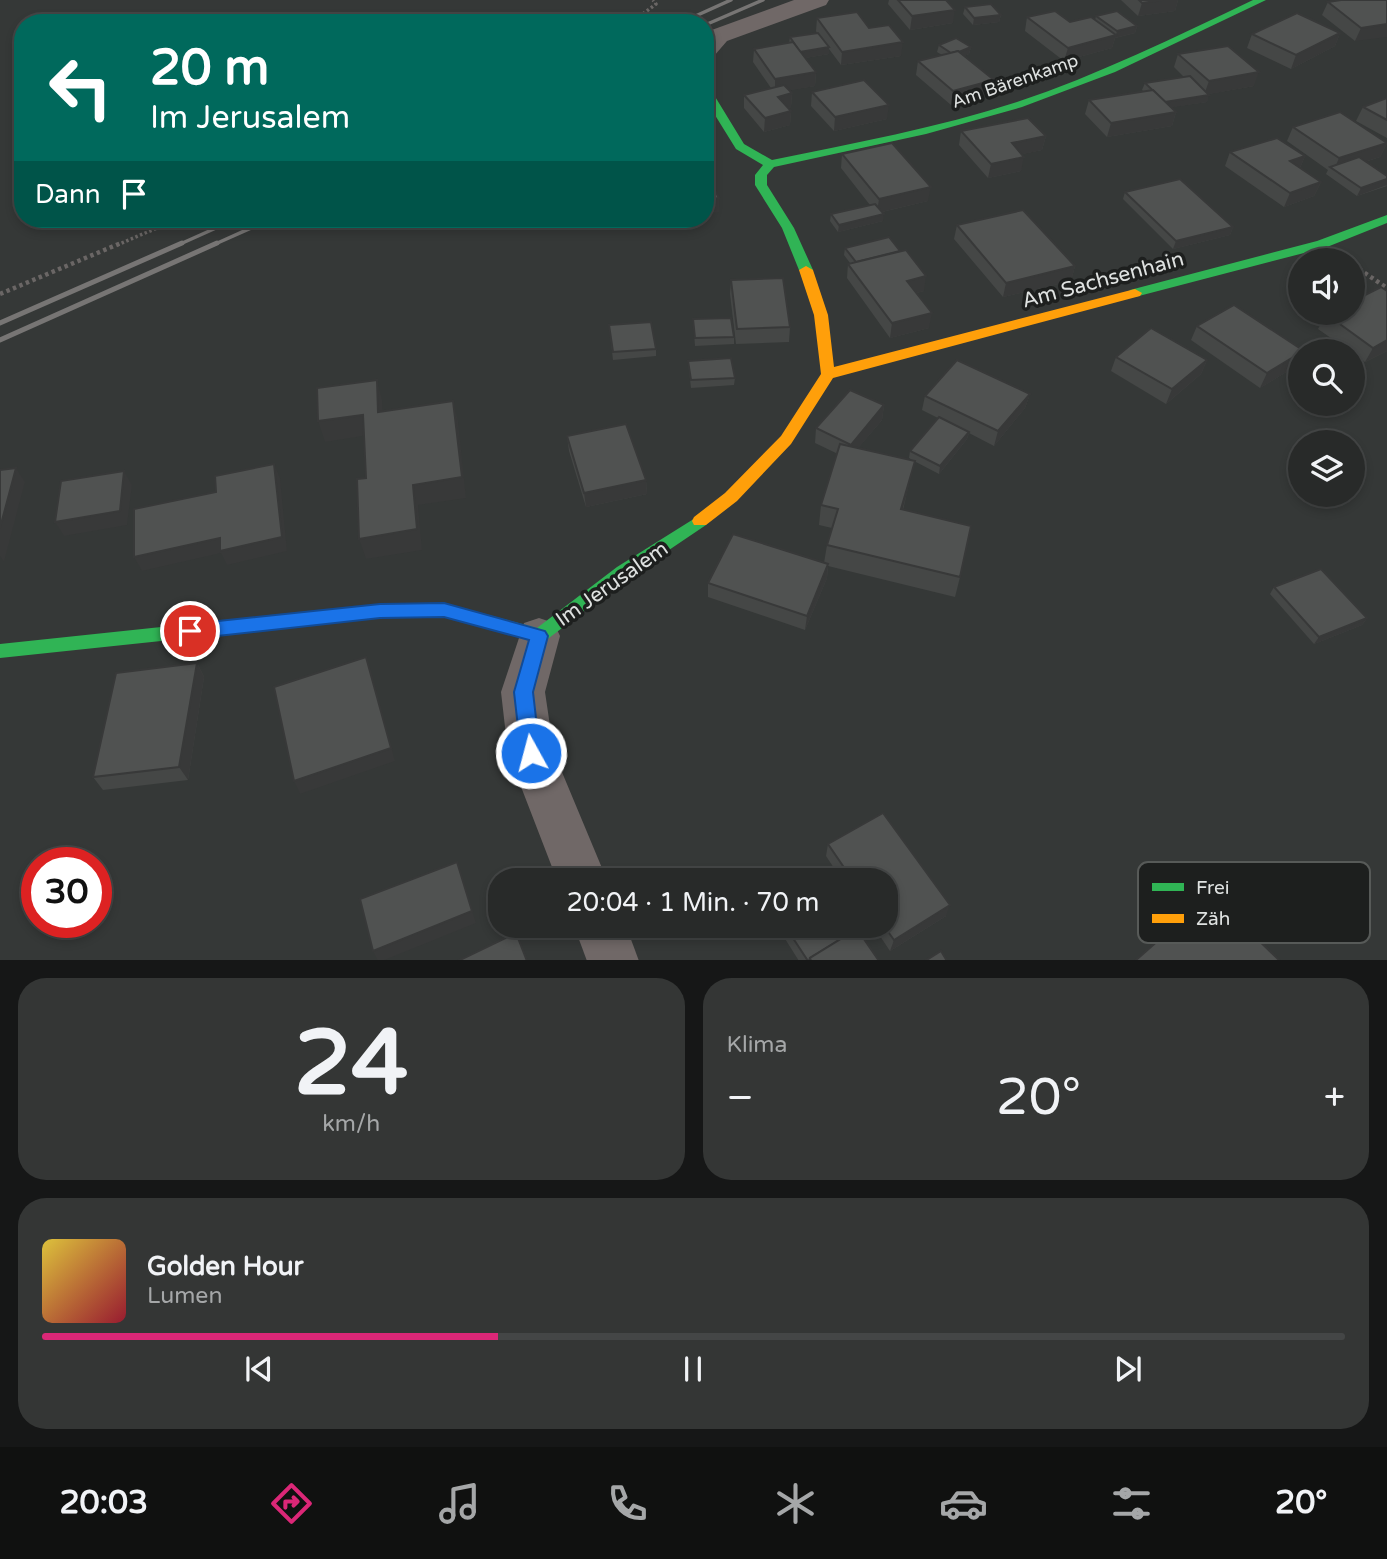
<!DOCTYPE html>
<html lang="de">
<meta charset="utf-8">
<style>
body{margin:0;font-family:"Varela Round",sans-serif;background:#343635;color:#f1f3f6;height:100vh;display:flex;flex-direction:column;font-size:26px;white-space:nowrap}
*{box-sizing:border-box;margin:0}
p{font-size:23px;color:#a5a7a8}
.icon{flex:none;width:38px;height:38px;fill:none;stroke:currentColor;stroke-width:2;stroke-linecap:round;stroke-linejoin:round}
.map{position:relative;height:960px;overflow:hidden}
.panel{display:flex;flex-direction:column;gap:18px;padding:18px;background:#161717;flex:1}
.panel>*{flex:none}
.banner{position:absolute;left:14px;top:14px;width:700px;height:214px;border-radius:28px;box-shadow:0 4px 10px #0003,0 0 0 2px #444646;background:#00695c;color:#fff;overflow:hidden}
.tools{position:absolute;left:1288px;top:248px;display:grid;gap:14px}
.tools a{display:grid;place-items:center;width:77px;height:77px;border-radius:50%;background:#282a29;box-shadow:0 4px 10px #0003,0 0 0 2px #444646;font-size:35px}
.speed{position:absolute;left:21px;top:847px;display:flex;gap:14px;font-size:35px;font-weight:700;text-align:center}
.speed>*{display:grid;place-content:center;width:91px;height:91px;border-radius:50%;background:#282a29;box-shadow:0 4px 10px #0003,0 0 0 2px #444646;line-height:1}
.speed .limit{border:10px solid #d22;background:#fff;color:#111}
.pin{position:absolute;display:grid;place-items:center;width:60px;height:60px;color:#fff;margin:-30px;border:4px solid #fff;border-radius:50%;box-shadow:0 2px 7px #0007}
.me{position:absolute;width:77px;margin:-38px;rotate:353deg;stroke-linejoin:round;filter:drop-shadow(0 0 5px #0008)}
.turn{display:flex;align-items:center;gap:24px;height:147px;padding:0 21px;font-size:32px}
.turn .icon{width:91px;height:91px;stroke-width:2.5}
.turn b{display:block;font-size:49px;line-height:60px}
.then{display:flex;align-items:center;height:66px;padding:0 21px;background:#0003;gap:14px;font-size:26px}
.big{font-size:52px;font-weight:600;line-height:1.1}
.panel .widget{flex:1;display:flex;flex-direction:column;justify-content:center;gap:10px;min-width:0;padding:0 24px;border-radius:28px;background:#343635}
.panel .dial{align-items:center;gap:0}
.dial b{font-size:91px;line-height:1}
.song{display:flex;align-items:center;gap:21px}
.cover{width:84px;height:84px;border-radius:10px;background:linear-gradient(135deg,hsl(50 70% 55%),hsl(350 70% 35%))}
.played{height:7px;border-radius:4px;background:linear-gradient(90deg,#db2777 35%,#444646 35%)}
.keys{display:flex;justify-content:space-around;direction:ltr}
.heat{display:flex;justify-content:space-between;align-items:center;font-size:38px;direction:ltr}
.panel .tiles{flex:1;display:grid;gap:18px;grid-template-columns:1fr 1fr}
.widget:last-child{grid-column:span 2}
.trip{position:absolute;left:488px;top:868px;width:410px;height:70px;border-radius:28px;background:#282a29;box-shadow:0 4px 10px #0003,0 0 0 2px #444646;font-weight:600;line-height:70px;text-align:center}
.tab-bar{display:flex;height:112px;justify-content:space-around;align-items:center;background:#101110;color:#a5a7a8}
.tab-bar .icon{width:49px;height:49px}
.tab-bar .selected{color:#db2777}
.tab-bar b{font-size:32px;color:#f1f3f6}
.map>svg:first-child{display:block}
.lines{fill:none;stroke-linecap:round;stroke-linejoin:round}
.path-far1{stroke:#6a6665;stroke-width:3.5;stroke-dasharray:2.5 2.5;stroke-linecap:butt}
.path{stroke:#6a6665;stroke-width:4.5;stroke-dasharray:3.5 3.5;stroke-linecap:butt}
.street{fill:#706867;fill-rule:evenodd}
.fast{fill:#30b455;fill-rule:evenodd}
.slow{fill:#ff9f0a;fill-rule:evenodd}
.rail-far1{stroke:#777574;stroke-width:3.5}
.rail{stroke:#777574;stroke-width:5}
.wall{fill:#454746}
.shaded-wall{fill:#383939}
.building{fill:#505251;stroke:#383939;stroke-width:2}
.route{fill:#1a73e8;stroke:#114b97;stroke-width:2}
.labels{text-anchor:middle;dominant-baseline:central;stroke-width:7;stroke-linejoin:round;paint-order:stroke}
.far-street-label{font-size:18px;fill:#dfe2e1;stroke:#1d1f1e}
.street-label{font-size:21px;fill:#dfe2e1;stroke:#1d1f1e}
.key{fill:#1d1f1e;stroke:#575a58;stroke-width:2}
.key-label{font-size:19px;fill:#dfe2e1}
</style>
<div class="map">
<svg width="1387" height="961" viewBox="0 0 1387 961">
<rect width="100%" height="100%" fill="#353837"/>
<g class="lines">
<g class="path-far1">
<polyline points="631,23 656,4 653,0"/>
<polyline points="117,245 178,219"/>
</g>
<g class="path">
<polyline points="1353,265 1387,288"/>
<polyline points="0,294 121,243"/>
</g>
<g class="street">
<polygon points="794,0 829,0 826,5 727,41 714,56 705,58 705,34 709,31"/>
<polygon points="539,618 554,623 560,636 545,692 554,753 607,880 557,880 508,753 501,692 524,623"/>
<polygon points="574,926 626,926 639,961 587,961"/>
</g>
<g class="fast">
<path d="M1253 0H1266L1115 72 1022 107 926 134 774 167 767 175V185L794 228 813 270 806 274 799 270 782 228 755 185V175L763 165 736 149 705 99V87L711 90 744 144 772 160C854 143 937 128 1017 102 1098 75 1175 37 1253 0Z"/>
<polygon points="1387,215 1387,223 1327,247 1135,297 1128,293 1130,290 1317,241"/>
<polygon points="700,515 706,517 708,521 706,525 629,577 545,641 539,643 444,617 380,618 0,658 0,644 380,604 444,603 537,628 617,567"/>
</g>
<polygon class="slow" points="806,266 813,270 828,315 834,367 1135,289 1142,293 1140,296 833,378 791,444 737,501 706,525 694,525 692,521 694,517 725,493 781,436 821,374 814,315 799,270"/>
<g class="rail-far1">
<polyline points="680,23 731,0"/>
<polyline points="705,25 763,0"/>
<polyline points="178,245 236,219"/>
<polyline points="213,245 271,219"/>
</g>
<g class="rail">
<polyline points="0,323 182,243"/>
<polyline points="0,340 217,243"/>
</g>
</g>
<g class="wall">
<polygon points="889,0 946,0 953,23 910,30 888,4"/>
<polygon points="1121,0 1178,0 1175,11 1138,16"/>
<polygon points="1387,0 1355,41 1322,15 1328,2"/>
<polygon points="965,7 1001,15 999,22 973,25 963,14"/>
<polygon points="1096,16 1137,26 1135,33 1115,38 1112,48 1064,61 1025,31 1027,17 1070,22 1095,20"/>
<polygon points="817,18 869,28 901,56 841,65 829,49 829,54 805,58 816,72 815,86 789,90 792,93 791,107 788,108 791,111 790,125 764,132 744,108 744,95 771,88 753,62 754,49 789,43 790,37 817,33 816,31"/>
<polygon points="1340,33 1335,46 1291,69 1247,48 1252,34"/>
<polygon points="939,45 971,47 969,54 964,56 991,93 951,105 916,75 918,61 942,55 937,52"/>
<polygon points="1178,54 1254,86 1208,94 1207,102 1171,107 1176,112 1172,126 1107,137 1085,114 1089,100 1143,91 1142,90 1145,83 1184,77 1174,67"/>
<polygon points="812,92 887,119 834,131 811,106"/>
<polygon points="1387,98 1387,138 1356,121 1363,107"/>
<polygon points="1293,127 1387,143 1380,157 1365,162 1387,186 1357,196 1326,174 1328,170 1287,141"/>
<polygon points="961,131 1046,136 1042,150 1022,154 1021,171 988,178 959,145"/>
<polygon points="1230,152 1305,156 1300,168 1321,182 1314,196 1284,207 1225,166"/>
<polygon points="842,154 928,201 882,212 883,221 838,232 830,221 831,214 870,205 841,168"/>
<polygon points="1125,192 1233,227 1230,235 1173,249 1123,199"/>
<polygon points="957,225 1075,266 1071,281 1003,297 954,239"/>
<polygon points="845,248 924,291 916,293 929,328 890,338 847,278 848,264 850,263 844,255"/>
<polygon points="731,280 790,327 789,342 736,344 730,294"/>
<polygon points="1387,291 1387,351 1365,362 1353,353 1353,352 1351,352 1318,329 1326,314"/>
<polygon points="693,319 734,337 734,344 695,346"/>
<polygon points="609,325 656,349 656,356 613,360"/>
<polygon points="1197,326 1300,352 1300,358 1296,366 1260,388 1191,340"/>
<polygon points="1116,357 1207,360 1201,374 1166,404 1111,371"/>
<polygon points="688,361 735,378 734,385 691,388"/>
<polygon points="1030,394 1025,408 994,446 969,433 967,439 939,474 914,461 903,510 960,577 955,597 828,566 827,578 805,630 708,597 708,583 824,563 827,545 832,528 819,525 821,505 838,454 815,443 816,428 884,405 882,420 858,448 912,460 909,458 910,451 938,418 922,410 925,396"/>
<polygon points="567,436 646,480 647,494 586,507 569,451"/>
<polygon points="1274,587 1367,618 1362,625 1314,644 1270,594"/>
<polygon points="197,663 204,677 188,780 103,790 93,777"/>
<polygon points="828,844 946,916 890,951 876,930 864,938 879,961 799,961 777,926 886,926 838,874 826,856"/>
</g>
<g class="shaded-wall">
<polygon points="1163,0 1178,0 1175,11 1138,16 1142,3"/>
<polygon points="955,10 953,23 910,30 912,16"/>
<polygon points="1001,15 999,22 973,25 974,18"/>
<polygon points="1387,24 1387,37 1355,41 1361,28"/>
<polygon points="1137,26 1135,33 1115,38 1112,48 1064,61 1068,48 1116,35 1117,31"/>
<polygon points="1340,33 1335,46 1291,69 1296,55"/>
<polygon points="903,42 901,56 841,65 842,52"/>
<polygon points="829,47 829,54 800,59 800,52"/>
<polygon points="971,47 969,54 952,61 953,54"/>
<polygon points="816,72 815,86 775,93 775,79"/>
<polygon points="1259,72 1254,86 1204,95 1209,81"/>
<polygon points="994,80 991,93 951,105 953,91"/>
<polygon points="792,93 791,107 777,111 778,97"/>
<polygon points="1209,95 1207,102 1161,109 1163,102"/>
<polygon points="889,105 887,119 834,131 835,117"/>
<polygon points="791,111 790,125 764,132 765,118"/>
<polygon points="1176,112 1172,126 1107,137 1111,123"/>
<polygon points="1046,136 1042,150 1009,157 1012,143"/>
<polygon points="1387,143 1380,157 1336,171 1334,170 1339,158"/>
<polygon points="1305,156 1299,170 1290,161"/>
<polygon points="1024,157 1021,171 988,178 991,164"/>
<polygon points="1387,179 1387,185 1357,196 1361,188"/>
<polygon points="1321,182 1314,196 1284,207 1290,193"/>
<polygon points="931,187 928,201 877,213 879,199"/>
<polygon points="719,198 719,212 705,214 705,200"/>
<polygon points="884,214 883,221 838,232 839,225"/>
<polygon points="663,219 680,219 663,222"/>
<polygon points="1233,227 1230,235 1173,249 1176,241"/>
<polygon points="1075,266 1071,281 1003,297 1006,283"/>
<polygon points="926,276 924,291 904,296 907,281"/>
<polygon points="932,313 929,328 890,338 892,323"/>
<polygon points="1387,340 1387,351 1365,362 1373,348"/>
<polygon points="1300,353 1300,358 1296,366 1260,388 1267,373"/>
<polygon points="1207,360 1201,374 1166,404 1172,389"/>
<polygon points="377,380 382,400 384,433 378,412"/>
<polygon points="1030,394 1025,408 994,446 998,431"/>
<polygon points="453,401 458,421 466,498 418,505 422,550 366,559 359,539 413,485"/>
<polygon points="884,405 882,420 849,459 851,445"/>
<polygon points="363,415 369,435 325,442 318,421"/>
<polygon points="969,432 967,439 939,474 940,466"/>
<polygon points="915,461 910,481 897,530 901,509"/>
<polygon points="274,464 280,478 287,551 227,565 221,553 142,571 134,557 220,538"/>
<polygon points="16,468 25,482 4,562 0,556 0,528"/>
<polygon points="124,471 132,485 127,525 64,536 55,522"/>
<polygon points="646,480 647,494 586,507 584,493"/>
<polygon points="828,564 827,578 805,630 807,616"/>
<polygon points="1367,618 1362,625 1314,644 1319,637"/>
<polygon points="366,657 371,671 395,761 300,794 294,781"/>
<polygon points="197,663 204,677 188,780 179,767"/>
<polygon points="461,874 476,923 382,961 378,961 373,951"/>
<polygon points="950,905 946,916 890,951 894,940"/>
<polygon points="868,926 877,926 876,930 827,961 811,961"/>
</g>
<g class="building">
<polygon points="898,0 946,0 955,10 912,16"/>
<polygon points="1139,0 1163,0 1142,3"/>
<polygon points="1341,0 1387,0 1387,24 1361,28 1328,2"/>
<polygon points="991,4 1001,15 974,18 965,7"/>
<polygon points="1055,11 1070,22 1091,17 1116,35 1068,48 1027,17"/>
<polygon points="1117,11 1137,26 1117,31 1096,16"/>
<polygon points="857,12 869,28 889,25 903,42 842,52 817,18"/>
<polygon points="1297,13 1340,33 1296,55 1252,34"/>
<polygon points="818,33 829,47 800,52 790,37"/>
<polygon points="956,38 971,47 959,52 958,51 951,53 939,45"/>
<polygon points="793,42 816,72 775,79 754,49"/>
<polygon points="1228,46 1259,72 1209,81 1178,54"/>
<polygon points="958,51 994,80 953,91 918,61"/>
<polygon points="1190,76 1209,95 1165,102 1145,83"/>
<polygon points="864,80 889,105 835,117 812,92"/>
<polygon points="784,85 792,93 778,97 791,111 765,118 744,95"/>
<polygon points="1153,90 1176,112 1111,123 1089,100"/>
<polygon points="1387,98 1387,120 1363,107"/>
<polygon points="1340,112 1387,143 1339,158 1293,127"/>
<polygon points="1028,118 1046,136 1012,143 1024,157 991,164 961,131"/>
<polygon points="1277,138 1305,156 1290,161 1321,182 1290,193 1230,152"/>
<polygon points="892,143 931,187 879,199 842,154"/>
<polygon points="1359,157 1387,176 1387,179 1361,188 1330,167"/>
<polygon points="705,171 719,198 705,200"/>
<polygon points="1180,179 1233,227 1176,241 1125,192"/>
<polygon points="875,204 884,214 839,225 831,214"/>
<polygon points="1023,210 1075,266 1006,283 957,225"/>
<polygon points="889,237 900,251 856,262 845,248"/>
<polygon points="906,250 926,276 907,281 932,313 892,323 848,264"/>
<polygon points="783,278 790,327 737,329 731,280"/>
<polygon points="1381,287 1387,291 1387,340 1373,348 1326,314 1328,313 1353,313 1353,301"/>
<polygon points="1234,305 1304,351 1300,352 1300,353 1267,373 1197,326"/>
<polygon points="731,318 734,337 695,338 693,319"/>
<polygon points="651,322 656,349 613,352 609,325"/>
<polygon points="1151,328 1207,360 1172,389 1116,357"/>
<polygon points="731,358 735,378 691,380 688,361"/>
<polygon points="957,360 1030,394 998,431 925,396"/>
<polygon points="377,380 378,412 453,401 462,477 413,485 417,529 359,539 357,479 366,478 363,415 318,421 317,388"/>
<polygon points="850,390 884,405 851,445 816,428"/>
<polygon points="939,417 969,432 940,466 910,451"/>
<polygon points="626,424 646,480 584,493 567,436"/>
<polygon points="840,444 915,461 901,509 971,526 960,577 827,545 838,509 821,505"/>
<polygon points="274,464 282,537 220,551 220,538 134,557 134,509 216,492 215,476"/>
<polygon points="16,468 0,528 0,470"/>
<polygon points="124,471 120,511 55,522 61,481"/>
<polygon points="733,534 828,564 807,616 708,583"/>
<polygon points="1321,569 1367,618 1319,637 1274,587"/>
<polygon points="366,657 391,748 294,781 274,687"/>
<polygon points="197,663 179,767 93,777 116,673"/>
<polygon points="883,813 950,905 894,940 884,926 886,926 886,880 826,880 845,869 828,844"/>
<polygon points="457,862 472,911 373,951 360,899"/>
<polygon points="1211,894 1280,961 1135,961"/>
<polygon points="785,926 868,926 859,931 857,929 810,958 809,961 808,961"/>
<polygon points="857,929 879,961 811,961 810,958"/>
<polygon points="516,933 527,961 458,961"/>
<polygon points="941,951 947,961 925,961"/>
</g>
<polygon class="route" points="444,603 545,631 548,636 533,692 540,753 538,759 531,761 524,759 521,753 514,692 529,640 444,617 380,618 190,639 181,631 190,624 380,604"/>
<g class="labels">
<g class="far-street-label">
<text transform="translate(1015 81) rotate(-19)">Am Bärenkamp</text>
</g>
<g class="street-label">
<text transform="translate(1103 280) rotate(-15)">Am Sachsenhain</text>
<text transform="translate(612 584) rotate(-35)">Im Jerusalem</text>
</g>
</g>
<rect x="1138" y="862" width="232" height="81" rx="10" class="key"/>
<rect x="1152" y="883" width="32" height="8" fill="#30b455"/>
<rect x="1152" y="914" width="32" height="9" fill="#ff9f0a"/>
<g class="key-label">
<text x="1196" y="894">Frei</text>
<text x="1196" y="925">Zäh</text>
</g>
</svg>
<div class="tools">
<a><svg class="icon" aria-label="sound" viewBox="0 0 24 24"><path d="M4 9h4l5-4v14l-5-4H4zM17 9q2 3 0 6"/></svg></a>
<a><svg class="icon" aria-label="search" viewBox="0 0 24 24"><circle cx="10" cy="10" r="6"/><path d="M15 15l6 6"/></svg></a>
<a><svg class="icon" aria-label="layers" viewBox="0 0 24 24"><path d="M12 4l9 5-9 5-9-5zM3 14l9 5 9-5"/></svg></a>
</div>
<div class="speed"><div class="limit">30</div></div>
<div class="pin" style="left:190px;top:631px;background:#d93025"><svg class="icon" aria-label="arrive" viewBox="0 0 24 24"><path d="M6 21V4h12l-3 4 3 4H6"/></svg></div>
<svg class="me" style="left:531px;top:753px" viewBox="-20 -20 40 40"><circle r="17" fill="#1a73e8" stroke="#fff" stroke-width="3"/><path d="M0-11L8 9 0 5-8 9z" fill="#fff"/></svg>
<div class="trip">20:04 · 1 Min. · 70 m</div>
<div class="banner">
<div class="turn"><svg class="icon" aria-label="left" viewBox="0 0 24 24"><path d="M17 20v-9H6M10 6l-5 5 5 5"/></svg><div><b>20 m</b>Im Jerusalem</div></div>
<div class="then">Dann<svg class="icon" aria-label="arrive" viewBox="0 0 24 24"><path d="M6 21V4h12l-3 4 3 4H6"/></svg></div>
</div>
</div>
<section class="panel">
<div class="tiles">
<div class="widget dial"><b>24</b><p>km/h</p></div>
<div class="widget"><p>Klima</p>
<div class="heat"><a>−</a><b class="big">20°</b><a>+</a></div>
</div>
<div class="widget">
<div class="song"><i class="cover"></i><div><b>Golden Hour</b><p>Lumen</p></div></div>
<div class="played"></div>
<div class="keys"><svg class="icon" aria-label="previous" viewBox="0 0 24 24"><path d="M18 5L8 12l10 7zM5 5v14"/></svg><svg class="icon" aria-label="pause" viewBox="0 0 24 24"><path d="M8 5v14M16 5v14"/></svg><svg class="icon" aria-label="next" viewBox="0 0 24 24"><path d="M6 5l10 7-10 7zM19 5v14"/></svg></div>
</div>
</div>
</section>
<nav class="tab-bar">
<b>20:03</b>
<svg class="icon selected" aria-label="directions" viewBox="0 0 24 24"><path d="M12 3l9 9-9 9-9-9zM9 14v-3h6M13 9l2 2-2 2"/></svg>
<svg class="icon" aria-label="music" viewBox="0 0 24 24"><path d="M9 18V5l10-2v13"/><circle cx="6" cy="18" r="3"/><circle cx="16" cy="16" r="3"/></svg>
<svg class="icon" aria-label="phone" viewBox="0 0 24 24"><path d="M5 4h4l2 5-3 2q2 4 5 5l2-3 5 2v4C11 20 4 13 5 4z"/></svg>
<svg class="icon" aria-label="climate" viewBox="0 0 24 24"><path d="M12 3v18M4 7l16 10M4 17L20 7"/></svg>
<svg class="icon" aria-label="car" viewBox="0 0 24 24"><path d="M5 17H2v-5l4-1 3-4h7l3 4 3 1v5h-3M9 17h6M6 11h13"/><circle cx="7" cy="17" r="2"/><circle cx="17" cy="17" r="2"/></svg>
<svg class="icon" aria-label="filters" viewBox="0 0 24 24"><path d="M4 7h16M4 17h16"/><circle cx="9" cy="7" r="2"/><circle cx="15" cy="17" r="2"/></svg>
<b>20°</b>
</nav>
